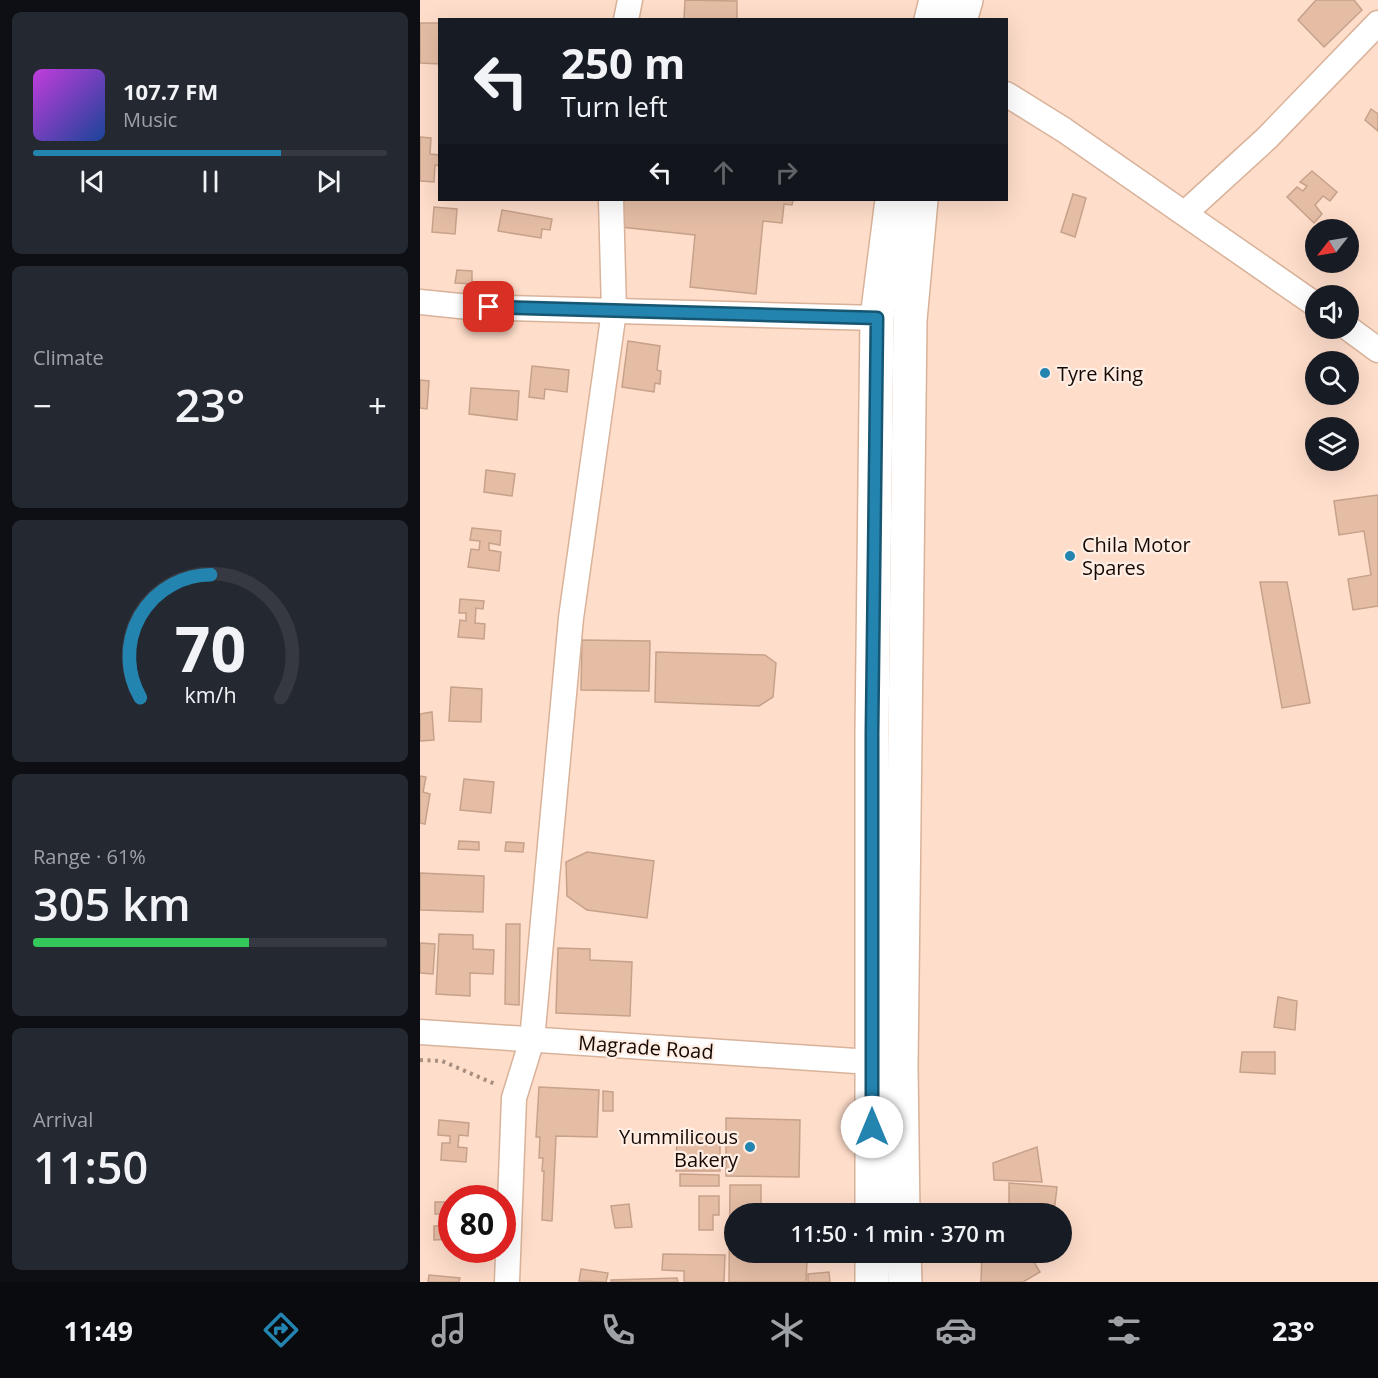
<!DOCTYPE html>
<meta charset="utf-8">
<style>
body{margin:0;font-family:"Open Sans",sans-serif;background:#242831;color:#f1f3f6;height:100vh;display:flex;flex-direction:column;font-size:22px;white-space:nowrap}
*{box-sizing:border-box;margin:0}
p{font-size:20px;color:#9ea1a6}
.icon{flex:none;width:33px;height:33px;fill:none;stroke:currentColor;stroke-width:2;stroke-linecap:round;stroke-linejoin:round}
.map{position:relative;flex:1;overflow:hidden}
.drawer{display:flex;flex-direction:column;gap:12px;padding:12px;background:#0d0f14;width:420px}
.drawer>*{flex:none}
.top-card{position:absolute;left:18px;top:18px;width:570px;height:183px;border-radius:0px;box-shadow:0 6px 24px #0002;background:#171b24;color:#f1f3f6;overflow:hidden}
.needle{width:39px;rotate:239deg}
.fabs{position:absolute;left:885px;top:219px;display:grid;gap:12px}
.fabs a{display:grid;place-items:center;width:54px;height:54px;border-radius:50%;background:#171b24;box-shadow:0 6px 24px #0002;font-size:30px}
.speed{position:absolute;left:18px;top:1185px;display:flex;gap:12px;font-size:30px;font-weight:700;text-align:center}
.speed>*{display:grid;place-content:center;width:78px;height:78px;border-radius:50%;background:#171b24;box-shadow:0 6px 24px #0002;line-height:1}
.speed .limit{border:9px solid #d22;background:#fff;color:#111}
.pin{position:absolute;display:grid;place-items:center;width:51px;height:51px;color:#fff;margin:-26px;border-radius:12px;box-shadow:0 3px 9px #0006}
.me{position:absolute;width:66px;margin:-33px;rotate:0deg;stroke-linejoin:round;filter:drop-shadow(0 0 4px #0008)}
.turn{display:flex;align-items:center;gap:21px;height:126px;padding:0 24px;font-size:27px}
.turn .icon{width:78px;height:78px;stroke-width:2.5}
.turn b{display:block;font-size:42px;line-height:51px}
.lanes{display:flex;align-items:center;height:57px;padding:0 24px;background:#0003;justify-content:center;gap:30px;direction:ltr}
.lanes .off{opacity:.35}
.big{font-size:45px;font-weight:600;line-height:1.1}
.drawer .card{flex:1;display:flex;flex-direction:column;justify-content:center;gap:9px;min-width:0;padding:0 21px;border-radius:9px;background:#242831}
.drawer .dial{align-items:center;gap:0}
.dial svg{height:156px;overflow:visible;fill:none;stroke:#363941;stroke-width:7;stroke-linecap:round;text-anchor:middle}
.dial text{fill:#f1f3f6;stroke:none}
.song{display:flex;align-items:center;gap:18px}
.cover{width:72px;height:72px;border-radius:9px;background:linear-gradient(135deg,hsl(290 70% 55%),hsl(220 70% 35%))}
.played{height:6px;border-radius:3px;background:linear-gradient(90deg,#2384af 70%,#363941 70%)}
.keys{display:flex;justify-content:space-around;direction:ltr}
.heat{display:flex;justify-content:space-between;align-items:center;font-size:33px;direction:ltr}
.charge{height:9px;border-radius:4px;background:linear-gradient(90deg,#34c759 61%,#363941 0)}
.trip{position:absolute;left:304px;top:1203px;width:348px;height:60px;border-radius:30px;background:#171b24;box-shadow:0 6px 24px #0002;font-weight:600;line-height:60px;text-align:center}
.tabs{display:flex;height:96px;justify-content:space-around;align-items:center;background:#090b0e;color:#9ea1a6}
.tabs .icon{width:42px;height:42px}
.tabs .active{color:#2384af}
.tabs b{font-size:27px;color:#f1f3f6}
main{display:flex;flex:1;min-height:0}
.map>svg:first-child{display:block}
.building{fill:#e5bda5;stroke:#c7a18a;stroke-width:1.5}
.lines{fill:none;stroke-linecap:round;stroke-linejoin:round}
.minor-casing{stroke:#d9b29a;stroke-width:27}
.highway-casing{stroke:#d9b29a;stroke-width:36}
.path{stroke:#a78e80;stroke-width:4;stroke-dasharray:3 4.5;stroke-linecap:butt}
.minor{stroke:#fff;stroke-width:24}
.highway{stroke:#fff;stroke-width:33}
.route-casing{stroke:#175672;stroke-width:15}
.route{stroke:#2384af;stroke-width:10}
.poi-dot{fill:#2384af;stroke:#ffeee4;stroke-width:2}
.labels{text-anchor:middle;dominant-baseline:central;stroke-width:4.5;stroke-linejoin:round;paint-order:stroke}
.poi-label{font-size:20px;fill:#160903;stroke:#ffeee4;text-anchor:start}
.street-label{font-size:20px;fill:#160903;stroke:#ffeee4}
</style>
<main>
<section class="drawer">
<div class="card">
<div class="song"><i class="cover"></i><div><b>107.7 FM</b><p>Music</p></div></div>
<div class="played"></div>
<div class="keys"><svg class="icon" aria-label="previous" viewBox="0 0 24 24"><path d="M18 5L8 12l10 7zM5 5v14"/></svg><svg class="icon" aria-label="pause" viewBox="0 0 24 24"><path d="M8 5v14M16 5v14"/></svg><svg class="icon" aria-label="next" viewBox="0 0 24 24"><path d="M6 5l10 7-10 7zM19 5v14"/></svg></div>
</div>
<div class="card"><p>Climate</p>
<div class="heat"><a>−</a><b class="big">23°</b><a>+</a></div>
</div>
<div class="card dial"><svg viewBox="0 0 100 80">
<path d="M14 69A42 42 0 1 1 86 69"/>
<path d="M14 69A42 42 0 0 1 50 6" stroke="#2384af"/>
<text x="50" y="56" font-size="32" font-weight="700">70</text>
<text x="50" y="72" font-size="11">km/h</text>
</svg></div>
<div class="card"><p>Range · 61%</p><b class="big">305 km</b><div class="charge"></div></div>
<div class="card"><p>Arrival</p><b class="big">11:50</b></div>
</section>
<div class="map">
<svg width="958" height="1282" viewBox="0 0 958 1282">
<rect width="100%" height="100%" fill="#feddca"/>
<g class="building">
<polygon points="265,0 317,1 317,20 264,19"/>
<polygon points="896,0 934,0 942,10 904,47 878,20"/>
<polygon points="0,23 20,23 20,64 0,63"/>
<polygon points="951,109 958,114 958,131 945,120"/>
<polygon points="0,137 11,138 10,154 20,155 20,166 15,165 14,182 0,181"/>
<polygon points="892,171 917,192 910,201 903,196 895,205 902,214 894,223 867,197 877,187 883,191 887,186 880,182"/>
<polygon points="653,194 666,198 655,237 641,232"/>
<polygon points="204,200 373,200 372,205 364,204 362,223 343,221 336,294 270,287 275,235 201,227"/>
<polygon points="14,207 37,209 35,234 12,232"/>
<polygon points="82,210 132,219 130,230 122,229 121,238 78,231"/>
<polygon points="37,270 52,271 52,284 35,283"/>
<polygon points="208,341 240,346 237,370 241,371 240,384 235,383 234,392 202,387"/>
<polygon points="112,366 149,370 147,392 125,389 124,399 109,397"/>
<polygon points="0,380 9,381 7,409 0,408"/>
<polygon points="51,388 99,391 97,420 49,414"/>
<polygon points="66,470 95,474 92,496 64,492"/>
<polygon points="958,495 958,606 933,610 928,579 951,575 944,531 919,535 914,501"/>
<polygon points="52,528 81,531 80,545 69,543 69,550 81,552 79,571 48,567 51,549 59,550 60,541 50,540"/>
<polygon points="840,582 867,582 890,703 862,708"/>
<polygon points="40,599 64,601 63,609 56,608 55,623 65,624 64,639 38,637 40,620 46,621 46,613 39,613"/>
<polygon points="162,640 230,641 229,691 161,690"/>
<polygon points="236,652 345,655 356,663 353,697 339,706 235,702"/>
<polygon points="31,687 62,689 61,722 29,721"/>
<polygon points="12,712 14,740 0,741 0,714"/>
<polygon points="0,776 6,777 3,792 10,794 5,824 0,823"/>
<polygon points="44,779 74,782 71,813 40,810"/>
<polygon points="39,841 59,842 59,850 38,849"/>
<polygon points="86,842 104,843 103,852 85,851"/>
<polygon points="167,852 234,861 227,918 167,910 147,896 146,862"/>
<polygon points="0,873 64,876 63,912 0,910"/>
<polygon points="86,924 100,924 99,1005 85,1004"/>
<polygon points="19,934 53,935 53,949 74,950 73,974 50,973 50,996 16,994"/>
<polygon points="0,943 15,944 13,974 0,973"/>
<polygon points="138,948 170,949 170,960 212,962 210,1016 136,1013"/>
<polygon points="858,997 877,1001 875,1030 854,1027"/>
<polygon points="822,1052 855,1052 855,1074 820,1072"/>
<polygon points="119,1087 179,1090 177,1137 136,1136 132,1221 122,1220 124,1171 122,1171 123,1158 119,1158 120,1137 116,1137"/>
<polygon points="183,1091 193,1092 193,1111 183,1111"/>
<polygon points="306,1118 380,1120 379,1177 306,1176"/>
<polygon points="19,1120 49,1123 48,1136 39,1135 38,1147 47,1148 46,1162 21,1160 22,1143 30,1143 30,1136 18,1135"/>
<polygon points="257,1133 300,1133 300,1171 256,1171"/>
<polygon points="617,1147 622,1182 574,1180 573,1163"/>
<polygon points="260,1174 299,1175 299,1186 260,1186"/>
<polygon points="589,1183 637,1187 634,1212 589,1207"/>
<polygon points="310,1185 341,1185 341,1214 315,1214 315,1252 341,1252 341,1261 387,1261 386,1282 309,1282"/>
<polygon points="279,1196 299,1196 299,1215 293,1215 293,1230 279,1230"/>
<polygon points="15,1202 32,1202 32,1239 14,1240 14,1226 24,1226 23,1214 15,1214"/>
<polygon points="209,1204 212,1227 195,1228 191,1206"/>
<polygon points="562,1252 608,1252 620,1272 603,1282 561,1282"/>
<polygon points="243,1254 305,1255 304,1282 264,1282 264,1271 242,1270"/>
<polygon points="161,1269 188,1273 186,1282 159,1281"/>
<polygon points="409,1272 410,1282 388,1282 388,1274"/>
<polygon points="9,1275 40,1278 39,1282 8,1282"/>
<polygon points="257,1278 258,1282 191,1282 191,1280"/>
</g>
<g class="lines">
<g class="minor-casing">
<g id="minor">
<polyline points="206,20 210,0"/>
<polyline points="586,94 644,130 896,305"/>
<polyline points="765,213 847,138 958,23"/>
<polyline points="0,302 49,307 457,318"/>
<polyline points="928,328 958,350"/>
<polyline points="0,1032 451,1062"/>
<polyline points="87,1282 94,1098 112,1040 151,618 194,311 191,200"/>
</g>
</g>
<g class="highway-casing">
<g id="highway">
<polyline points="511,20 516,0"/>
<polyline points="540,20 546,0"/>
<polyline points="452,1214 452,733 457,318 472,200"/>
<polyline points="483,1214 481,1066 490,320 501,200"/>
<polyline points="452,1252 452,1282"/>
<polyline points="484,1252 485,1282"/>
</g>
</g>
<polyline class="path" points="0,1060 22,1061 75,1084"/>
<use href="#minor" class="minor"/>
<use href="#highway" class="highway"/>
</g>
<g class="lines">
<g class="route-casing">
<polyline id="route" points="69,307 457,318 452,733 452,1127"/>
</g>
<use href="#route" class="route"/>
</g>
<g class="poi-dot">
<circle cx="625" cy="373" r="6"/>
<circle cx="650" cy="556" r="6"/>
<circle cx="330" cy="1147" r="6"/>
</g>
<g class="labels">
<g class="poi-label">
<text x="637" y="373">Tyre King</text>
<text x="662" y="544">Chila Motor<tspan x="662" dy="23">Spares</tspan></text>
<text x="318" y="1136" text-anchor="end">Yummilicous<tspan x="318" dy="23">Bakery</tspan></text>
</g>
<g class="street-label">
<text transform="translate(226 1047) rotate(4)">Magrade Road</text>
</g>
</g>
</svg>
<div class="fabs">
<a><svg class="needle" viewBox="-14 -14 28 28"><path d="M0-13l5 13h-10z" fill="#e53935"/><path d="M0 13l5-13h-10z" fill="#9ea1a6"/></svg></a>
<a><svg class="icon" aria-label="sound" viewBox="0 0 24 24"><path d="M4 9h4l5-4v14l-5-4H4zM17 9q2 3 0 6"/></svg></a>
<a><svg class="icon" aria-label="search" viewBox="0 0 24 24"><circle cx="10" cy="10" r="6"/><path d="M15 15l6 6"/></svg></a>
<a><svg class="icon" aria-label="layers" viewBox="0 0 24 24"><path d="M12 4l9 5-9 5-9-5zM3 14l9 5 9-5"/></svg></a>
</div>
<div class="speed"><div class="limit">80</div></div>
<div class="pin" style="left:69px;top:307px;background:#d93025"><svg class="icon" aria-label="arrive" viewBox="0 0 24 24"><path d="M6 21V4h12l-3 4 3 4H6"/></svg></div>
<svg class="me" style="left:452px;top:1127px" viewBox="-20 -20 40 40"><circle r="19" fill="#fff"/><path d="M0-13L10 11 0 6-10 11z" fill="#2384af"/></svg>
<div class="trip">11:50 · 1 min · 370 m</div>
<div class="top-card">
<div class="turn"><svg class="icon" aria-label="left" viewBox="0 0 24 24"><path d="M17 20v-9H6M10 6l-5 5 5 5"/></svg><div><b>250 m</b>Turn left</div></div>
<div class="lanes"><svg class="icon" aria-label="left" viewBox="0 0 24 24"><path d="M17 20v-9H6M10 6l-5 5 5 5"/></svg><svg class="icon off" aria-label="ahead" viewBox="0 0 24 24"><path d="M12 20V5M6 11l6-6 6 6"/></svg><svg class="icon off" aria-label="right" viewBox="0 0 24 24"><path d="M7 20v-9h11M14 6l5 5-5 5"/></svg></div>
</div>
</div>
</main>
<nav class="tabs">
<b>11:49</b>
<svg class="icon active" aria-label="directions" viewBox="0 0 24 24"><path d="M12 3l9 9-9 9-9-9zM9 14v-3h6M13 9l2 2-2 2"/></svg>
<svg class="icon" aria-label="music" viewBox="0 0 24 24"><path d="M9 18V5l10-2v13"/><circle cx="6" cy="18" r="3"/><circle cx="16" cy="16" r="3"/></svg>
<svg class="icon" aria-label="phone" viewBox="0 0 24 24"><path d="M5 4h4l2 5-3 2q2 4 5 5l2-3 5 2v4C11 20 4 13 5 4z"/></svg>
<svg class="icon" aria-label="climate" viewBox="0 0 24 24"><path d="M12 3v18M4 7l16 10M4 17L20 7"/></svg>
<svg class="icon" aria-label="car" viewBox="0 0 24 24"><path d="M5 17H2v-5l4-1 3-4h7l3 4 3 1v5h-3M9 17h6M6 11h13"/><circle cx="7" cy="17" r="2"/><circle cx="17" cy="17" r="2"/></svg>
<svg class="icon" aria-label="filters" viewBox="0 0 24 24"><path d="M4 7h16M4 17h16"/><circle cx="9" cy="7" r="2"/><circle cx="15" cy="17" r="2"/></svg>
<b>23°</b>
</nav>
